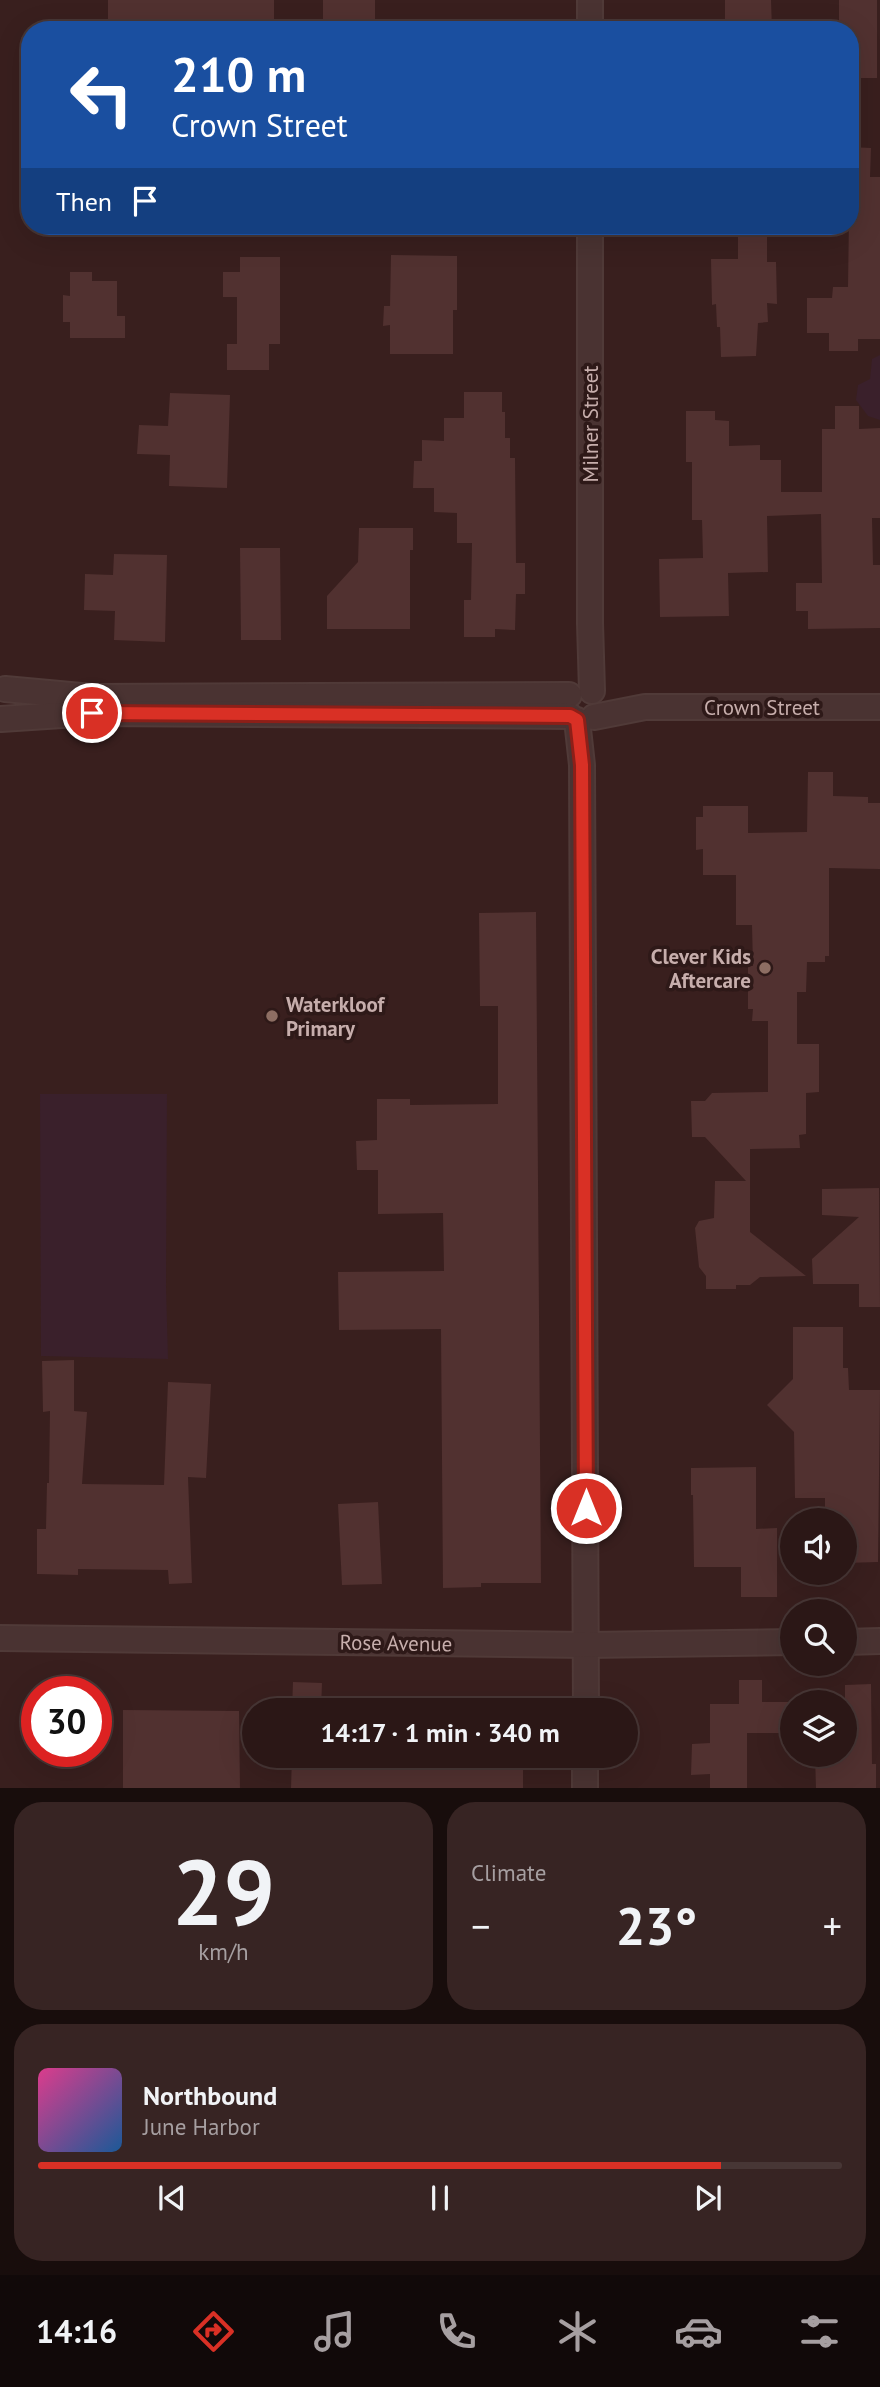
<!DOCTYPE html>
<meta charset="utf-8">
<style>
body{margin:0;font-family:"PT Sans",sans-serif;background:#372423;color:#f1f3f6;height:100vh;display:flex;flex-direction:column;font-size:26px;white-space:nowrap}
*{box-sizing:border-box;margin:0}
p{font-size:23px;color:#a69fa1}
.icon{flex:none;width:38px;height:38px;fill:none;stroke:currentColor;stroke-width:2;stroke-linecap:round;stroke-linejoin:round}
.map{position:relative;height:1788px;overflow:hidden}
.details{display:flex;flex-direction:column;gap:14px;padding:14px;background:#180d0c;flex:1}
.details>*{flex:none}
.guide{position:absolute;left:21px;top:21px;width:838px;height:214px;border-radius:28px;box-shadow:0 7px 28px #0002,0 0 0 2px #473635;background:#1a4fa0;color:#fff;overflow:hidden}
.controls{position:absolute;left:780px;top:1508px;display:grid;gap:14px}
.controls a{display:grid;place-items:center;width:77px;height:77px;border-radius:50%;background:#2b1716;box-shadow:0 7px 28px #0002,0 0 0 2px #473635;font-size:35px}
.speed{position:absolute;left:21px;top:1676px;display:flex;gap:14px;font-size:35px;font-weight:700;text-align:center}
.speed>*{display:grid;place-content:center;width:91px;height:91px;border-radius:50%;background:#2b1716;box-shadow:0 7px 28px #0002,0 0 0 2px #473635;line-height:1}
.speed .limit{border:10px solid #d22;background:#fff;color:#111}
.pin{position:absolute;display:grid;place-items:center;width:60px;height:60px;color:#fff;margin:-30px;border:4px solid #fff;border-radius:50%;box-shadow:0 2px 7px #0007}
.me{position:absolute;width:77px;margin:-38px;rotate:0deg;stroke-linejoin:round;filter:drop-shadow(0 0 5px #0008)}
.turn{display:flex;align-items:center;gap:24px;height:147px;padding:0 35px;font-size:32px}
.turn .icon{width:91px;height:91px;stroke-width:2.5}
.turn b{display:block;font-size:49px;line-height:60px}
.then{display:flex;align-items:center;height:66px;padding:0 35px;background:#0003;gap:14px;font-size:26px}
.big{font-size:52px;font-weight:700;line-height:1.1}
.details .widget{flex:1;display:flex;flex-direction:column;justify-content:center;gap:10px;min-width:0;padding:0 24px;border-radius:28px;background:#372423}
.details .dial{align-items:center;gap:0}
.dial b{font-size:91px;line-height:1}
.song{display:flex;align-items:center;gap:21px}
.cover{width:84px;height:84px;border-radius:10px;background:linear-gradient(135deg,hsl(330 70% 55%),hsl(210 70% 35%))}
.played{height:7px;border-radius:4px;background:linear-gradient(90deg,#d93025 85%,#473635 85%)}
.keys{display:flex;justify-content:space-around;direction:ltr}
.heat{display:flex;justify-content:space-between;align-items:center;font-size:38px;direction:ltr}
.details .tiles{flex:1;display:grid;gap:14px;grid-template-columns:1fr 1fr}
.widget:last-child{grid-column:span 2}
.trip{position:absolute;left:242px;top:1698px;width:396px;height:70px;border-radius:35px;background:#2b1716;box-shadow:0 7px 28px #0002,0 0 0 2px #473635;font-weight:700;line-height:70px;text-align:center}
.dock{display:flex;height:112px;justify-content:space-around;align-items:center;background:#110909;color:#a69fa1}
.dock .icon{width:49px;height:49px}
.dock .active{color:#d93025}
.dock b{font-size:32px;color:#f1f3f6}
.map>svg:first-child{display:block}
.green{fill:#3a202b}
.building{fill:#513130}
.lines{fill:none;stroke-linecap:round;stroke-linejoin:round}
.minor-casing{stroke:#503a38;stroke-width:28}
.minor{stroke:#4a3332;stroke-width:24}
.route-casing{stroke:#8d1f18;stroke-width:18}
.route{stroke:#d93025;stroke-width:12}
.education-dot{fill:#8d6e63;stroke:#2e1918;stroke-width:2.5}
.labels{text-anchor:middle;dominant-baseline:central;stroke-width:7;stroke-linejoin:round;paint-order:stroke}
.street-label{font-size:21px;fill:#c7aeac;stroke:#2e1918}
.poi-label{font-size:21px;font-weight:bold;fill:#c7aeac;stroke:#2e1918;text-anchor:end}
</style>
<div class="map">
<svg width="880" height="1789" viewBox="0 0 880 1789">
<rect width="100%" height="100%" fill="#391f1e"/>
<g class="green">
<polygon points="880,355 880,420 868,416 856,400 858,385 870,379 872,359"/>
<polygon points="40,1094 167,1094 166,1286 168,1359 41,1356"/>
</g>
<g class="building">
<polygon points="108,0 274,0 274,30 108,29"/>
<rect x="323" y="0" width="52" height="30"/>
<polygon points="725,0 771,0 772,30 725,30"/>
<polygon points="839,0 877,0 877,78 850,78 850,30 839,30"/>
<polygon points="850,147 871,148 870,177 880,177 880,339 858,339 858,351 829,351 829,333 807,333 807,298 832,298 833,287 848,287"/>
<polygon points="738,226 767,226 767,262 776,262 777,304 767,303 768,322 758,323 756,356 721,357 720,327 717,327 716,304 712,305 711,259 738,259"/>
<polygon points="391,255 457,256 457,310 453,310 453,354 390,354 390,325 383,326 384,306 390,306"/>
<polygon points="240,257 280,257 280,344 269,344 269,370 227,370 227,344 237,344 237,297 223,297 223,272 240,272"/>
<polygon points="70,272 92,272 92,281 117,281 117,316 125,316 125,338 70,338 70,322 63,322 63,295 70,296"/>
<polygon points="464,392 502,392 502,412 505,412 505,438 510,438 510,458 515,458 516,563 525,563 525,594 516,594 515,630 495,629 495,637 464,637 464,600 471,600 472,543 457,543 457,513 434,512 434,488 413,488 414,461 422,461 422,440 444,441 444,418 464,418"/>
<polygon points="170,393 230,395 227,488 169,486 170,455 137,454 139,425 168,426"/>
<polygon points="835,406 859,406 859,429 880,428 880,518 872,518 873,565 880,565 880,628 808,629 808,611 796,611 796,583 822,583 821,514 767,516 768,572 728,573 729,616 660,617 659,559 703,558 702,520 692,520 692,462 686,462 686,411 715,411 715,420 729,421 729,446 760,445 760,460 781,460 781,492 822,492 822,429 835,429"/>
<polygon points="359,528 413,528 413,550 410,550 410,629 327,629 327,596 358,562"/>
<polygon points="240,548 280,548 281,640 241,640"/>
<polygon points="114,554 167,555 165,642 114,640 115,611 84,610 85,574 113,575"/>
<polygon points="808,772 833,772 833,796 868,797 868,803 880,803 880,869 829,868 829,956 825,956 825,962 807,962 806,992 797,992 797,1044 819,1044 819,1092 806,1093 806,1134 799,1135 800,1148 750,1149 750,1232 806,1276 760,1277 750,1285 736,1285 736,1289 706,1289 706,1276 699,1267 695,1228 699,1221 714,1218 715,1181 746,1181 705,1137 692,1137 691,1101 705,1101 712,1093 768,1092 768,1021 752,1021 753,1009 748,1009 748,966 753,966 752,925 736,925 736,875 703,875 703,849 696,850 696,817 703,817 703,806 748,806 748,833 807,832"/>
<polygon points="536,912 541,1583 481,1583 481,1587 443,1588 441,1329 339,1330 338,1272 444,1271 443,1213 378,1214 378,1170 357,1170 356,1141 377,1140 377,1099 410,1099 410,1105 498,1104 498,1006 480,1006 479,913"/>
<polygon points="879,1188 880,1307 859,1307 859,1284 813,1284 812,1259 859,1217 822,1215 822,1189"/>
<polygon points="793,1327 843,1327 843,1368 848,1368 849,1390 880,1390 878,1562 845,1563 845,1519 825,1520 825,1498 795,1498 794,1432 767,1405 793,1379"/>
<polygon points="74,1360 74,1411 87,1412 82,1484 164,1485 168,1382 211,1384 206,1478 188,1477 192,1583 169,1584 168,1570 78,1569 78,1575 37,1574 37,1529 46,1529 47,1483 49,1483 50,1411 43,1412 42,1361"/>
<polygon points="756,1467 756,1529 777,1528 777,1597 741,1597 741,1567 694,1567 693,1495 691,1495 691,1468"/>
<polygon points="378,1502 382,1584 342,1585 338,1504"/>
<polygon points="739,1680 762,1680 762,1702 793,1702 793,1733 747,1733 747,1789 710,1789 710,1774 691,1775 692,1744 710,1743 710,1704 739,1704"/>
<polygon points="293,1682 322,1683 321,1710 292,1710"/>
<polygon points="871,1684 872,1764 876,1764 876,1789 816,1789 815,1755 845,1755 845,1685"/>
<polygon points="123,1710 239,1711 240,1789 123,1789"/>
<polygon points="292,1755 336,1755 336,1760 396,1760 396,1755 452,1755 452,1759 523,1759 523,1789 291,1789"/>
</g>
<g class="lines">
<g class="minor-casing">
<g id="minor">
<polyline points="590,30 590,0"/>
<polyline points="590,226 590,623 592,691"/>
<polyline points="5,689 92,697 569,695"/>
<polyline points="594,717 645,707 880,707"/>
<polyline points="1,719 92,713 570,716"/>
<polyline points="577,720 582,765 586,1710"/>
<polyline points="0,1638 587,1645 793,1642"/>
<polyline points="845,1642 880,1641"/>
<polyline points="585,1789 585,1755"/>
</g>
</g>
<use href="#minor" class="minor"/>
</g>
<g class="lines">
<g class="route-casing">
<polyline id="route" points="92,713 570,716 577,720 582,765 586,1508"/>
</g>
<use href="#route" class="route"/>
</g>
<g class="education-dot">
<circle cx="765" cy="968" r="7"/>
<circle cx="272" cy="1016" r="7"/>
</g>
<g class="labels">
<g class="street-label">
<text transform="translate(590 424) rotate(-90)">Milner Street</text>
<text x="762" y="707">Crown Street</text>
<text transform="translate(396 1643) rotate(1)">Rose Avenue</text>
</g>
<g class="poi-label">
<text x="751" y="956">Clever Kids<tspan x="751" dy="24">Aftercare</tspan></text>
<text x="286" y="1004" text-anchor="start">Waterkloof<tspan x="286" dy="24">Primary</tspan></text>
</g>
</g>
</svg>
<div class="controls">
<a><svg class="icon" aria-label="sound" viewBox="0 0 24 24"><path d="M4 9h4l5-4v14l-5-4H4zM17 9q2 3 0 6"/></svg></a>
<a><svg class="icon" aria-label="search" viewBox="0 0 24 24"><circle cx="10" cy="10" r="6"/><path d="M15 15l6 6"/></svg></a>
<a><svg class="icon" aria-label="layers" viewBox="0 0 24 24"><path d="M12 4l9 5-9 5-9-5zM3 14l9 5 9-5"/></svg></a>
</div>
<div class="speed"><div class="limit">30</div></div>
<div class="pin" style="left:92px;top:713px;background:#d93025"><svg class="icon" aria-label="arrive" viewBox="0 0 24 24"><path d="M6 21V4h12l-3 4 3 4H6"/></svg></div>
<svg class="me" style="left:586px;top:1508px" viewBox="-20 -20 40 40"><circle r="17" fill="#d93025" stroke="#fff" stroke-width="3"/><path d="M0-11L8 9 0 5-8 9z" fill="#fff"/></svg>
<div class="trip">14:17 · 1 min · 340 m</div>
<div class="guide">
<div class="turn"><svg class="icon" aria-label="left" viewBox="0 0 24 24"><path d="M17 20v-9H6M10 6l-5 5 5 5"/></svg><div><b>210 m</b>Crown Street</div></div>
<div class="then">Then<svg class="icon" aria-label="arrive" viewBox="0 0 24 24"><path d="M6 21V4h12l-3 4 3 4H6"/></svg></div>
</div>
</div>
<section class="details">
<div class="tiles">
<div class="widget dial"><b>29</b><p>km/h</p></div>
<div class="widget"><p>Climate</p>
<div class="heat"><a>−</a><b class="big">23°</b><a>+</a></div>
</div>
<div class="widget">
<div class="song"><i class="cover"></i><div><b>Northbound</b><p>June Harbor</p></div></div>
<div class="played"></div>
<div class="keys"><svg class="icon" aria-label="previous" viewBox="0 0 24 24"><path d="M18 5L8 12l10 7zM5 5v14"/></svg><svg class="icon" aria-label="pause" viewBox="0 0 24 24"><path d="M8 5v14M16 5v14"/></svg><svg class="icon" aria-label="next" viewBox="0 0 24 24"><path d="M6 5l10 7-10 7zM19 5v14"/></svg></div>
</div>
</div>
</section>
<nav class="dock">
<b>14:16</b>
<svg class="icon active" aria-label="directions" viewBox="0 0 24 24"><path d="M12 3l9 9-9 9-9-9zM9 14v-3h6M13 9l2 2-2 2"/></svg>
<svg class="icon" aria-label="music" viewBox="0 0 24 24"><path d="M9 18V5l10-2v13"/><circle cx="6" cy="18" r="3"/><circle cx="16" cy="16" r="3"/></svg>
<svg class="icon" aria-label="phone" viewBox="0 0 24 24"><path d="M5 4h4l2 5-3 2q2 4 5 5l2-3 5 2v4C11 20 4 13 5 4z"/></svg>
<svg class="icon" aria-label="climate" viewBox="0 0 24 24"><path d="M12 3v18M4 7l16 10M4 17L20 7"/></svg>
<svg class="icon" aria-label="car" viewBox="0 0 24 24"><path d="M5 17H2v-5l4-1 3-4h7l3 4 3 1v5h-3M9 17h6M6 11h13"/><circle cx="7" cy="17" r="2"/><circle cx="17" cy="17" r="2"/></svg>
<svg class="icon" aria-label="filters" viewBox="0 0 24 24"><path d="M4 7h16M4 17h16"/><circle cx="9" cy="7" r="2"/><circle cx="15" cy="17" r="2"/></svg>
</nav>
